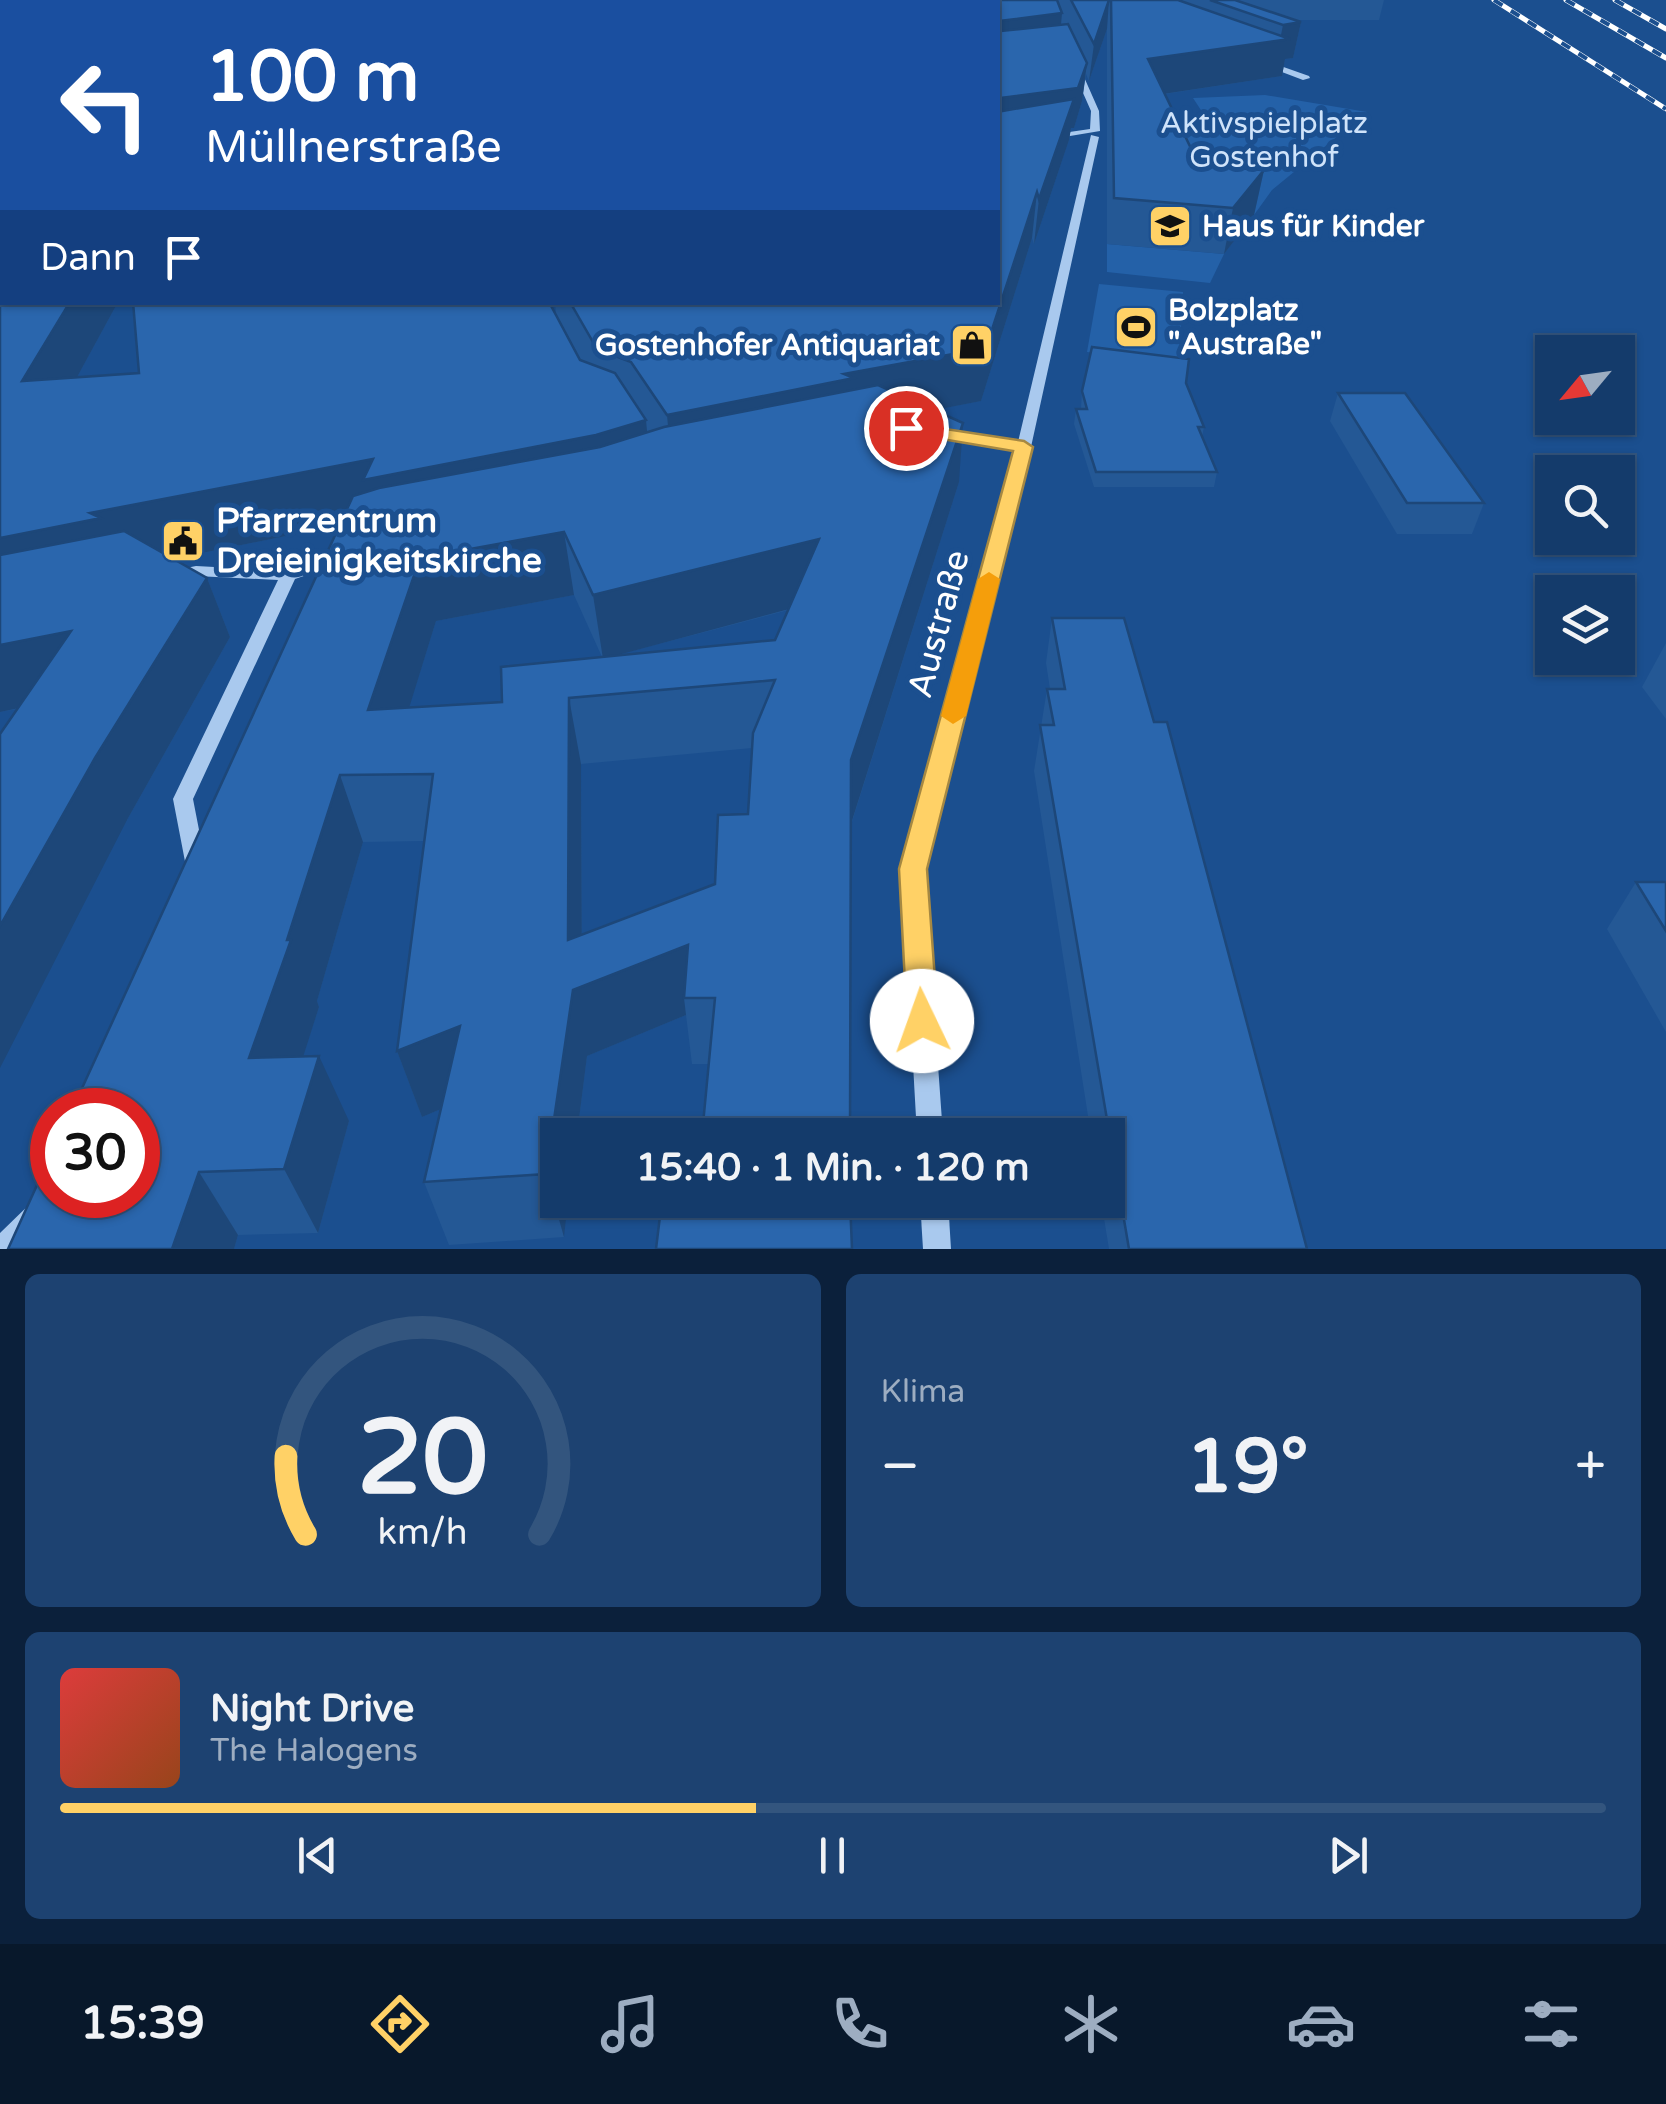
<!DOCTYPE html>
<html lang="de">
<meta charset="utf-8">
<style>
body{margin:0;font-family:"Varela Round",sans-serif;background:#1d4271;color:#f1f3f6;height:100vh;display:flex;flex-direction:column;font-size:38px;white-space:nowrap}
*{box-sizing:border-box;margin:0}
p{font-size:32px;color:#9dadc1}
.icon{flex:none;width:55px;height:55px;fill:none;stroke:currentColor;stroke-width:2;stroke-linecap:round;stroke-linejoin:round}
.map{position:relative;height:1249px;overflow:hidden}
.details{display:flex;flex-direction:column;gap:25px;padding:25px;background:#0b203b;flex:1}
.details>*{flex:none}
.top-card{position:absolute;left:0px;top:0px;width:1000px;height:305px;box-shadow:0 2px 8px #0004,0 0 0 2px #33557e;background:#1a4fa0;color:#fff;overflow:hidden}
.needle{width:65px;rotate:241deg}
.buttons{position:absolute;left:1535px;top:335px;display:grid;gap:20px}
.buttons a{display:grid;place-items:center;width:100px;height:100px;border-radius:0px;background:#143b6b;box-shadow:0 2px 8px #0004,0 0 0 2px #33557e;font-size:50px}
.speed{position:absolute;left:30px;top:1088px;display:flex;gap:20px;font-size:50px;font-weight:700;text-align:center}
.speed>*{display:grid;place-content:center;width:130px;height:130px;border-radius:50%;background:#143b6b;box-shadow:0 2px 8px #0004,0 0 0 2px #33557e;line-height:1}
.speed .limit{border:15px solid #d22;background:#fff;color:#111}
.pin{position:absolute;display:grid;place-items:center;width:85px;height:85px;color:#fff;margin:-42px;border:5px solid #fff;border-radius:50%;box-shadow:0 2px 10px #0007}
.me{position:absolute;width:110px;margin:-55px;rotate:357deg;stroke-linejoin:round;filter:drop-shadow(0 0 8px #0008)}
.turn{display:flex;align-items:center;gap:35px;height:210px;padding:0 40px;font-size:45px}
.turn .icon{width:130px;height:130px;stroke-width:2.5}
.turn b{display:block;font-size:70px;line-height:85px}
.then{display:flex;align-items:center;height:95px;padding:0 40px;background:#0003;gap:20px;font-size:38px}
.big{font-size:75px;font-weight:800;line-height:1.1}
.details .widget{flex:1;display:flex;flex-direction:column;justify-content:center;gap:15px;min-width:0;padding:0 35px;border-radius:15px;background:#1d4271}
.details .dial{align-items:center;gap:0}
.dial svg{height:260px;overflow:visible;fill:none;stroke:#33557e;stroke-width:7;stroke-linecap:round;text-anchor:middle}
.dial text{fill:#f1f3f6;stroke:none}
.song{display:flex;align-items:center;gap:30px}
.cover{width:120px;height:120px;border-radius:15px;background:linear-gradient(135deg,hsl(0 70% 55%),hsl(20 70% 35%))}
.played{height:10px;border-radius:5px;background:linear-gradient(90deg,#ffd166 45%,#33557e 45%)}
.keys{display:flex;justify-content:space-around;direction:ltr}
.heat{display:flex;justify-content:space-between;align-items:center;font-size:55px;direction:ltr}
.details .tiles{flex:1;display:grid;gap:25px;grid-template-columns:1fr 1fr}
.widget:last-child{grid-column:span 2}
.trip{position:absolute;left:540px;top:1118px;width:585px;height:100px;border-radius:0px;background:#143b6b;box-shadow:0 2px 8px #0004,0 0 0 2px #33557e;font-weight:800;line-height:100px;text-align:center}
.dock{display:flex;height:160px;justify-content:space-around;align-items:center;background:#08182b;color:#9dadc1}
.dock .icon{width:70px;height:70px}
.dock .active{color:#ffd166}
.dock b{font-size:45px;color:#f1f3f6}
.map>svg:first-child{display:block}
.green{fill:#2461a8}
.lines{fill:none;stroke-linecap:round;stroke-linejoin:round}
.minor{fill:#a9c9ee;fill-rule:evenodd}
.rail-casing{stroke:#fff;stroke-width:5}
.rail{stroke:#1b4f8f;stroke-width:4;stroke-dasharray:10;stroke-linecap:butt}
.wall{fill:#245895;fill-rule:evenodd}
.shaded-wall{fill:#1d4779}
.building{fill:#2a66ad;stroke:#1d4779;stroke-width:2.5;fill-rule:evenodd}
.route{fill:#ffd166;stroke:#a68842;stroke-width:2.5}
.slow{fill:#f59e0b}
.labels{text-anchor:middle;dominant-baseline:central;stroke-width:10;stroke-linejoin:round;paint-order:stroke}
.far-park-label{font-size:30px;fill:#cfe3fa;stroke:#1b4f8f}
.far-poi-label{font-size:30px;font-weight:bold;fill:#fff;stroke:#1b4f8f;text-anchor:start}
.poi-label{font-size:35px;font-weight:bold;fill:#fff;stroke:#1b4f8f;text-anchor:start}
.street-label{font-size:35px;fill:#fff;stroke:#1b4f8f}
</style>
<div class="map">
<svg width="1666" height="1249" viewBox="0 0 1666 1249">
<rect width="100%" height="100%" fill="#1b4f8f"/>
<g class="green">
<polygon points="1265,95 1367,112 1272,190 1254,215 1121,134 1218,136 1193,98"/>
<polygon points="1107,244 1224,254 1210,283 1107,272"/>
<polygon points="1099,284 1183,292 1179,362 1087,352"/>
</g>
<g class="lines">
<g class="minor">
<polygon points="1261,59 1309,76 1310,78 1303,80 1258,63"/>
<polygon points="1076,66 1080,68 1099,111 1100,131 1046,140 1044,138 1049,135 1090,129 1091,111 1072,68"/>
<polygon points="1091,135 1099,137 1031,447 924,869 943,1135 917,1135 902,869 1016,450 943,438 936,434 943,430 1018,442"/>
<polygon points="342,553 350,558 348,561 295,579 193,799 207,871 204,877 196,879 188,877 173,799 278,580 196,576 172,581 164,576 166,572 196,566 287,571"/>
<polygon points="52,1179 52,1195 64,1195 56,1216 24,1249 0,1249 0,1233 36,1198 42,1183"/>
<polygon points="920,1200 948,1200 951,1249 923,1249"/>
</g>
<g class="rail-casing">
<g id="rail">
<polyline points="1494,0 1666,109"/>
<polyline points="1566,0 1666,58"/>
<polyline points="1615,0 1666,29"/>
</g>
</g>
<use href="#rail" class="rail"/>
</g>
<g class="wall">
<path d="M649 0H1384L1379 20H1294L1301 22 1293 58 1285 59 1282 76 1165 94 1199 165 1264 170 1254 215 1224 254 1107 244V29L1089 81 1086 74 1082 101 1074 128H1071L1069 140 1034 244 1032 238 981 401 934 410 959 482 851 825 708 1064H692L686 1015 587 1056 577 1135H558L564 1237 449 1245 424 1182 441 1109 422 1117 397 1051 424 841 363 842 317 1001 319 1007 303 1056 349 1121 318 1233 238 1235 234 1249H8L340 525 173 559 207 578 230 637 127 820 17 709 0 712 2 302H118L77 377 581 360 556 314 555 302H998V2ZM574 595 602 657 502 702 409 707 436 621ZM788 610 775 640 616 655 709 631ZM752 748 748 814 715 884 582 935 581 764Z"/>
<polygon points="1186,383 1204,427 1202,437 1217,472 1214,487 1094,487 1074,424 1076,409 1081,409 1082,391"/>
<polygon points="1338,393 1484,503 1472,534 1397,534 1330,421"/>
<polygon points="1052,618 1307,1249 1109,1249 1101,1200 1108,1200 1108,1135 1091,1135 1034,771 1047,689 1050,689 1046,663"/>
<polygon points="1666,643 1666,719 1642,687"/>
<polygon points="1636,882 1666,882 1666,1032 1607,929"/>
</g>
<g class="shaded-wall">
<polygon points="300,0 322,0 321,2 299,2"/>
<polygon points="1109,0 1107,29 1089,81 1094,44"/>
<polygon points="1062,13 1059,48 998,56 998,27 1000,21"/>
<polygon points="1301,22 1293,58 1285,59 1282,76 1143,97 1148,59 1280,40 1283,25"/>
<polygon points="1087,63 1082,101 1074,128 1071,128 1069,140 1034,244 1039,199 1064,129 998,138 998,101 1001,98"/>
<polygon points="1264,170 1254,215 1224,254 1233,208"/>
<polygon points="1037,192 1032,238 981,401 853,426 672,470 667,415 844,374"/>
<polygon points="2,226 2,275 0,275 0,227"/>
<polygon points="70,302 118,302 46,434 22,381"/>
<polygon points="646,420 651,475 374,518 123,569 0,603 0,538 90,513 373,459"/>
<polygon points="963,423 959,482 850,827 851,760"/>
<polygon points="564,532 574,595 436,621 388,776 368,710 420,558"/>
<polygon points="819,539 819,601 603,659 593,595"/>
<polygon points="207,578 230,637 127,820 0,1068 0,926 95,758"/>
<polygon points="71,631 100,691 0,712 0,645"/>
<polygon points="569,698 581,764 582,986 688,945 684,998 686,1015 587,1056 577,1135 558,1135 558,1200 568,1200 564,1237 546,1174 568,940"/>
<polygon points="340,775 363,842 317,1001 319,1007 282,1123 249,1058"/>
<polygon points="460,1026 481,1092 422,1117 397,1051"/>
<polygon points="319,1056 349,1121 318,1233 284,1169"/>
<polygon points="199,1172 238,1235 234,1249 172,1249"/>
</g>
<g class="building">
<polygon points="0,0 300,0 299,2 2,2 2,226 0,227"/>
<polygon points="649,0 1057,0 1062,13 1000,21 998,27 998,2 625,2"/>
<polygon points="1071,0 1109,0 1094,44"/>
<polygon points="1111,0 1178,0 1290,39 1148,59 1199,165 1264,170 1233,208 1114,198"/>
<polygon points="1210,0 1235,0 1301,22 1283,25"/>
<polygon points="1068,24 1087,63 1078,88 1001,98 998,101 998,28 1001,31"/>
<polygon points="1074,99 1039,199 1037,192 986,348 844,374 854,378 667,415 631,362 597,349 570,302 998,302 998,102 1002,111"/>
<polygon points="2,276 2,302 70,302 22,381 139,373 133,302 549,302 580,360 615,373 646,420 596,435 363,480 373,459 90,513 101,518 0,538 0,279"/>
<polygon points="1092,347 1189,359 1186,383 1204,427 1198,427 1217,472 1096,472 1076,409 1087,409 1082,391"/>
<path d="M878 385 963 423 851 760 850 1135H702L715 998H684L688 945 573 990 546 1174 424 1182 460 1026 397 1051 433 774 340 775 287 940H291L249 1058 319 1056 284 1169 199 1172 172 1249H8L52 1152V1195H138V1110H72L353 496 379 488 600 447 664 427ZM564 532 593 595 819 539 775 640 501 667 502 702 368 710 420 558ZM775 680 753 733 748 814 718 815 715 884 568 940 569 698Z"/>
<polygon points="1338,393 1405,393 1484,503 1407,503"/>
<polygon points="124,531 207,578 95,758 0,926 0,734 71,631 0,645 0,555"/>
<polygon points="1052,618 1124,618 1154,722 1167,722 1307,1249 1129,1249 1040,725 1054,725 1047,689 1065,689"/>
<polygon points="1636,882 1666,882 1666,931"/>
<polygon points="695,1200 850,1200 852,1249 656,1249 660,1216 694,1216"/>
</g>
<polygon class="route" points="906,423 1024,441 1033,447 927,869 938,1021 934,1031 922,1035 911,1031 907,1021 899,869 1013,451 900,432 900,425"/>
<polygon class="slow" points="989,572 1000,579 966,716 953,724 941,716 978,579"/>
<defs>
<g id="school-square" transform="scale(2.25)"><rect x="-9" y="-9" width="18" height="18" rx="4" fill="#ffd166" stroke="#1b4f8f"/><path d="M0-5L7-2L0 1L-7-2ZM-4 1L0 2.5L4 1V4Q0 6-4 4Z" fill="#111"/></g>
<g id="stadium-square" transform="scale(2.25)"><rect x="-9" y="-9" width="18" height="18" rx="4" fill="#ffd166" stroke="#1b4f8f"/><path d="M0-5a6.5 5 0 1 0 0 10a6.5 5 0 1 0 0-10ZM-3.5-1.8h7v3.6h-7Z" fill="#111"/></g>
<g id="shop-square" transform="scale(2.25)"><rect x="-9" y="-9" width="18" height="18" rx="4" fill="#ffd166" stroke="#1b4f8f"/><path d="M-5-2.5h2.3a2.7 3.5 0 0 1 5.4 0H5L5.5 6h-11ZM-1.5-2.5h3a1.5 2.3 0 0 0-3 0Z" fill="#111"/></g>
<g id="civic-square" transform="scale(2.25)"><rect x="-9" y="-9" width="18" height="18" rx="4" fill="#ffd166" stroke="#1b4f8f"/><path d="M-.6-6.5H3V-4.5H.6V-3L4-1V1h2V6H-6V1h2V-1L-.6-3ZM-1.2 2.5V6h2.4V2.5Z" fill="#111"/></g>
</defs>
<g fill-rule="evenodd">
<use href="#school-square" x="1170" y="226"/>
<use href="#stadium-square" x="1136" y="327"/>
<use href="#shop-square" x="972" y="345"/>
<use href="#civic-square" x="183" y="541"/>
</g>
<g class="labels">
<g class="far-park-label">
<text x="1264" y="123">Aktivspielplatz<tspan x="1264" dy="34">Gostenhof</tspan></text>
</g>
<g class="far-poi-label">
<text x="1202" y="226">Haus für Kinder</text>
<text x="1168" y="310">Bolzplatz<tspan x="1168" dy="34">"Austraße"</tspan></text>
<text x="940" y="345" text-anchor="end">Gostenhofer Antiquariat</text>
</g>
<g class="poi-label">
<text x="216" y="521">Pfarrzentrum<tspan x="216" dy="40">Dreieinigkeitskirche</tspan></text>
</g>
<g class="street-label">
<text transform="translate(939 624) rotate(-75)">Austraße</text>
</g>
</g>
</svg>
<div class="buttons">
<a><svg class="needle" viewBox="-14 -14 28 28"><path d="M0-13l5 13h-10z" fill="#e53935"/><path d="M0 13l5-13h-10z" fill="#9dadc1"/></svg></a>
<a><svg class="icon" aria-label="search" viewBox="0 0 24 24"><circle cx="10" cy="10" r="6"/><path d="M15 15l6 6"/></svg></a>
<a><svg class="icon" aria-label="layers" viewBox="0 0 24 24"><path d="M12 4l9 5-9 5-9-5zM3 14l9 5 9-5"/></svg></a>
</div>
<div class="speed"><div class="limit">30</div></div>
<div class="pin" style="left:906px;top:428px;background:#d93025"><svg class="icon" aria-label="arrive" viewBox="0 0 24 24"><path d="M6 21V4h12l-3 4 3 4H6"/></svg></div>
<svg class="me" style="left:922px;top:1021px" viewBox="-20 -20 40 40"><circle r="19" fill="#fff"/><path d="M0-13L10 11 0 6-10 11z" fill="#ffd166"/></svg>
<div class="trip">15:40 · 1 Min. · 120 m</div>
<div class="top-card">
<div class="turn"><svg class="icon" aria-label="left" viewBox="0 0 24 24"><path d="M17 20v-9H6M10 6l-5 5 5 5"/></svg><div><b>100 m</b>Müllnerstraße</div></div>
<div class="then">Dann<svg class="icon" aria-label="arrive" viewBox="0 0 24 24"><path d="M6 21V4h12l-3 4 3 4H6"/></svg></div>
</div>
</div>
<section class="details">
<div class="tiles">
<div class="widget dial"><svg viewBox="0 0 100 80">
<path d="M14 69A42 42 0 1 1 86 69"/>
<path d="M14 69A42 42 0 0 1 8 45" stroke="#ffd166"/>
<text x="50" y="56" font-size="32" font-weight="700">20</text>
<text x="50" y="72" font-size="11">km/h</text>
</svg></div>
<div class="widget"><p>Klima</p>
<div class="heat"><a>−</a><b class="big">19°</b><a>+</a></div>
</div>
<div class="widget">
<div class="song"><i class="cover"></i><div><b>Night Drive</b><p>The Halogens</p></div></div>
<div class="played"></div>
<div class="keys"><svg class="icon" aria-label="previous" viewBox="0 0 24 24"><path d="M18 5L8 12l10 7zM5 5v14"/></svg><svg class="icon" aria-label="pause" viewBox="0 0 24 24"><path d="M8 5v14M16 5v14"/></svg><svg class="icon" aria-label="next" viewBox="0 0 24 24"><path d="M6 5l10 7-10 7zM19 5v14"/></svg></div>
</div>
</div>
</section>
<nav class="dock">
<b>15:39</b>
<svg class="icon active" aria-label="directions" viewBox="0 0 24 24"><path d="M12 3l9 9-9 9-9-9zM9 14v-3h6M13 9l2 2-2 2"/></svg>
<svg class="icon" aria-label="music" viewBox="0 0 24 24"><path d="M9 18V5l10-2v13"/><circle cx="6" cy="18" r="3"/><circle cx="16" cy="16" r="3"/></svg>
<svg class="icon" aria-label="phone" viewBox="0 0 24 24"><path d="M5 4h4l2 5-3 2q2 4 5 5l2-3 5 2v4C11 20 4 13 5 4z"/></svg>
<svg class="icon" aria-label="climate" viewBox="0 0 24 24"><path d="M12 3v18M4 7l16 10M4 17L20 7"/></svg>
<svg class="icon" aria-label="car" viewBox="0 0 24 24"><path d="M5 17H2v-5l4-1 3-4h7l3 4 3 1v5h-3M9 17h6M6 11h13"/><circle cx="7" cy="17" r="2"/><circle cx="17" cy="17" r="2"/></svg>
<svg class="icon" aria-label="filters" viewBox="0 0 24 24"><path d="M4 7h16M4 17h16"/><circle cx="9" cy="7" r="2"/><circle cx="15" cy="17" r="2"/></svg>
</nav>
